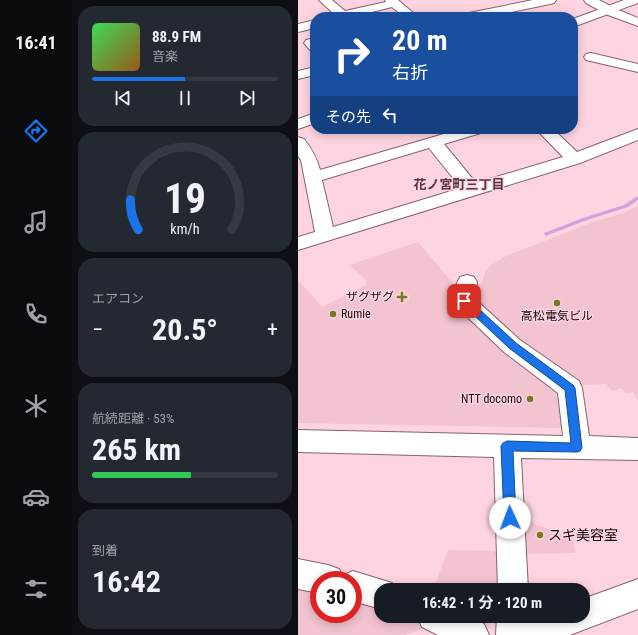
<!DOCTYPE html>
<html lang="ja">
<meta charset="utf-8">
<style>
body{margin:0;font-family:"Roboto Condensed","Noto Sans JP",sans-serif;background:#242831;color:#f1f3f6;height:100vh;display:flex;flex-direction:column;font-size:15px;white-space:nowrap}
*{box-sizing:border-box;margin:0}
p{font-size:13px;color:#9ea1a6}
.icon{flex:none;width:22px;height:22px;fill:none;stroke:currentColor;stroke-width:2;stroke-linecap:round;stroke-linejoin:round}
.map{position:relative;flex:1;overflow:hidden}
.details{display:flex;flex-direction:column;gap:6px;padding:6px;background:#0d0f14;width:226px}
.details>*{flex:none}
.top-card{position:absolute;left:12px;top:12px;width:268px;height:122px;border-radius:16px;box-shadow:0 2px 10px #0003;background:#1a4fa0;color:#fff;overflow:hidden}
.speed{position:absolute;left:12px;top:571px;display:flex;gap:8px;font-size:20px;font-weight:700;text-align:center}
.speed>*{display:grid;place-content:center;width:52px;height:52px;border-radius:50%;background:#171b24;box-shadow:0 2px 10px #0003;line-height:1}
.speed .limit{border:6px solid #d22;background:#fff;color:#111}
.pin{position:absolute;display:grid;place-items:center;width:34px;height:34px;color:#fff;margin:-17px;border-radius:8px;box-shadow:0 2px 6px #0006}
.me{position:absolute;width:44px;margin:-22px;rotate:358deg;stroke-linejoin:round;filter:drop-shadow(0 0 3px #0008)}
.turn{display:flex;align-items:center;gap:14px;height:84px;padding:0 16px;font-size:18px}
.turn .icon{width:52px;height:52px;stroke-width:2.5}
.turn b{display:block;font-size:28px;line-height:34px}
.then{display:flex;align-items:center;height:38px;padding:0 16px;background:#0003;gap:8px;font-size:15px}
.big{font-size:30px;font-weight:700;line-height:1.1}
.details .card{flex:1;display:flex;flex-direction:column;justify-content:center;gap:6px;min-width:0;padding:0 14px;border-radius:16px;background:#242831}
.details .dial{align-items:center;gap:0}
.dial svg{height:104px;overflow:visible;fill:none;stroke:#363941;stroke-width:7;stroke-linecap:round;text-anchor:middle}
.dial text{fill:#f1f3f6;stroke:none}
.song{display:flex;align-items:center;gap:12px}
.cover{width:48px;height:48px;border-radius:6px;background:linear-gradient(135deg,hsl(130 70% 55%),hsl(30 70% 35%))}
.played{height:4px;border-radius:2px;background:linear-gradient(90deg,#1a73e8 50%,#363941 50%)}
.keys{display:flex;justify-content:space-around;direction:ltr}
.heat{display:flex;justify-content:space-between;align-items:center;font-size:22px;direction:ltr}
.charge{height:6px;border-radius:3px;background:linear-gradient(90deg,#34c759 53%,#363941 0)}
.trip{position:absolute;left:76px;top:583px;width:216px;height:40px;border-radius:16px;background:#171b24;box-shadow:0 2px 10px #0003;font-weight:700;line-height:40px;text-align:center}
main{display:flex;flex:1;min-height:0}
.tab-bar{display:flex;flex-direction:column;width:72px;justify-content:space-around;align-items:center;background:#090b0e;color:#9ea1a6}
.tab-bar .icon{width:28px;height:28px}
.tab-bar .current{color:#1a73e8}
.tab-bar b{font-size:18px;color:#f1f3f6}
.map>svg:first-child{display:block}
.built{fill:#f3c3d0}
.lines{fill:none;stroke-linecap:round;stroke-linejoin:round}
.stream{fill:#d1a0e5;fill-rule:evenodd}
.minor-casing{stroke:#86636d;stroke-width:2}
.major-casing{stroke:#86636d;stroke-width:2}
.highway-casing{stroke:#86636d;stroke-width:2}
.minor{fill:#fff;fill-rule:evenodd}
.major{fill:#fff;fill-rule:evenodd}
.highway{fill:#fff;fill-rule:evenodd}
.route{fill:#1a73e8;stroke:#114b97}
.poi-dot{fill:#757921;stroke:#fdd4df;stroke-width:1.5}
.labels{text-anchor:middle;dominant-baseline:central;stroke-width:3;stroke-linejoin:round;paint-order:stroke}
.poi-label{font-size:12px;fill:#14080c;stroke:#fdd4df;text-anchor:end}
.neighbourhood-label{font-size:13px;font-weight:bold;fill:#55363f;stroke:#fdd4df}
.near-poi-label{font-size:14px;fill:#14080c;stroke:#fdd4df;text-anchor:start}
</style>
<main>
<nav class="tab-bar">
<b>16:41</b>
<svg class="icon current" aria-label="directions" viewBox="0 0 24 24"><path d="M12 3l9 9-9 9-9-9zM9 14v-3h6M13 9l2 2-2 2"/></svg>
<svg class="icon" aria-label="music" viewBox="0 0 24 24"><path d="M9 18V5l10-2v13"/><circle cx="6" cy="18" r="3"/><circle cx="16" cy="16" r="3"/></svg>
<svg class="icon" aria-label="phone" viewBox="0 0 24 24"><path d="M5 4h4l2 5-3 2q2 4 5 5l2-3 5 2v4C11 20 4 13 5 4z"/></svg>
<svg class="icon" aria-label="climate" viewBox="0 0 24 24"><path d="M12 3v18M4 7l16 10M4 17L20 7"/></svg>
<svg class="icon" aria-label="car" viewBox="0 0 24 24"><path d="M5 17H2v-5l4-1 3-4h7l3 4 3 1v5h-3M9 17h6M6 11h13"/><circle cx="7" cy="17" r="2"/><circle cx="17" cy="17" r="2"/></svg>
<svg class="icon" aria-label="filters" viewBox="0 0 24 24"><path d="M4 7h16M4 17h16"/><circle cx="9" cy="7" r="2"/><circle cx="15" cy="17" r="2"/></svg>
</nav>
<section class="details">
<div class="card">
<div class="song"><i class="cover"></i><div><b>88.9 FM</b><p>音楽</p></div></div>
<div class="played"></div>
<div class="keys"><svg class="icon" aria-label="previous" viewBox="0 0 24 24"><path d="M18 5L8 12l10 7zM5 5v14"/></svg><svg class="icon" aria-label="pause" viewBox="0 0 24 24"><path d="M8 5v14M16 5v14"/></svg><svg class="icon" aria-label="next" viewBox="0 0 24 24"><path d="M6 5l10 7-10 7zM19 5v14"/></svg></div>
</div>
<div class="card dial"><svg viewBox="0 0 100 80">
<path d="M14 69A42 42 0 1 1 86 69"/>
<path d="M14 69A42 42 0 0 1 8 46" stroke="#1a73e8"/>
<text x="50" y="56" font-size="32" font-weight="700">19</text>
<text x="50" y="72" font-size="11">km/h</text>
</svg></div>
<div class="card"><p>エアコン</p>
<div class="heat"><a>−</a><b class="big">20.5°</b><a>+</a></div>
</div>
<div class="card"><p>航続距離 · 53%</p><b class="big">265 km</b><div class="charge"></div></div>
<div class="card"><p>到着</p><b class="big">16:42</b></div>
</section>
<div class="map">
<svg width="340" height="635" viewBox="0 0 340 635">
<rect width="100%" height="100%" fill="#fdd4df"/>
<g class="built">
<polygon points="340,206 340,400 335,392 328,393 323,388 314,391 308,384 281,385 221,341 174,299 177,286 184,283 187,272 193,265 208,256 295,222 326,213"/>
<polygon points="120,242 158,287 156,303 195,338 263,389 265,423 262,428 0,423 0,280 24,307 68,285 68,280 52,265"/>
<polygon points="217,515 237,524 264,534 265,536 275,537 277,553 220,554"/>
<polygon points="150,550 205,551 208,590 135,590"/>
<polygon points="0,584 21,587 21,614 55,614 55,593 83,602 83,616 115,616 135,625 107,635 0,635"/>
</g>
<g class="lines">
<polygon class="stream" points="338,197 340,197 340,200 330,207 289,220 250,235 248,236 246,234 246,233 285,218 326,205"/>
<g class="minor-casing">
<g id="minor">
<polygon points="21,0 34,0 47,11 88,2 87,0 100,0 120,17 106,17 94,7 54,17 32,17 36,14"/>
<polygon points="235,0 258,0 256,3 252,4 189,17 165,17 167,14 171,13"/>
<polygon points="286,0 301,0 318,9 340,18 340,26 310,15 288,3"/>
<polygon points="17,20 17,28 0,32 0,24"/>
<polygon points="17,38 17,51 12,50 6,43 8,40"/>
<polygon points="293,53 340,64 340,72 288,60 286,57 288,54"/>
<polygon points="17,67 17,75 0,79 0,71"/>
<path d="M163 129H188L186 132 146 144 178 183 265 157 238 129H255L279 152 340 129V140L282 163 0 250V237L17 232 3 160 0 156V137L6 139C13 148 19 158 22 170ZM131 148 163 188 35 227 24 180Z"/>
<path d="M169 275 176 277 179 282 177 299 222 340 281 381 284 388 291 436 340 438V460L223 458 230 590H200L196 457 0 452V430L265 436 260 393 206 352 158 306C154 298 157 285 162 277Z"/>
<polygon points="0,559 30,565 41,569 44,576 55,571 94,583 97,590 83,590 83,609 55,601 55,580 21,580 21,593 0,589"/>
<polygon points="119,616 170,616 186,624 191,635 140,635 124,627"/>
<polygon points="199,616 231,616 230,635 198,635"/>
</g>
</g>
<g class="major-casing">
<g id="major">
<polygon points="326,0 340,0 340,3 275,27 275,19"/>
<polygon points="17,113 17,123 0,129 0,119"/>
</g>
</g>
<g class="highway-casing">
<polygon id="highway" points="340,579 340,609 272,635 210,635 215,624 235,616 285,616 285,599"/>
</g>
<use href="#minor" class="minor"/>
<use href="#major" class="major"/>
<use href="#highway" class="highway"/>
</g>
<polygon class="route" points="163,298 169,298 218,343 275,385 277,388 284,448 282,451 279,452 215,451 218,518 216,522 212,524 208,522 206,518 203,446 205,443 209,441 273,443 267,390 211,348 163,303 162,301"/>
<g class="poi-dot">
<path d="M102 291h4v4h4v4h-4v4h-4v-4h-4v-4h4z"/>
<circle cx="259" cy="303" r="4"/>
<circle cx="35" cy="314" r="4"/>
<circle cx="232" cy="399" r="4"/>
<circle cx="242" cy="535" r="4"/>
</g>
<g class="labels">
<g class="poi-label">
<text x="96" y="297">ザグザグ</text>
<text x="43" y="314" text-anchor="start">Rumie</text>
<text x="259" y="316" text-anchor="middle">高松電気ビル</text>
<text x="224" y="399">NTT docomo</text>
</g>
<g class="neighbourhood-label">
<text x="161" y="184">花ノ宮町三丁目</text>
</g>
<g class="near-poi-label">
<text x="250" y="535">スギ美容室</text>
</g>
</g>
</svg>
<div class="speed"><div class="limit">30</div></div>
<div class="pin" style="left:166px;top:301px;background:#d93025"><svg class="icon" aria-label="arrive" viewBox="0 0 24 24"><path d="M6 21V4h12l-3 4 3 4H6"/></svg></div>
<svg class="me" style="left:212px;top:518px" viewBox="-20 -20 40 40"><circle r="19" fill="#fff"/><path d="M0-13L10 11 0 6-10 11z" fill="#1a73e8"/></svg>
<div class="trip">16:42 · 1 分 · 120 m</div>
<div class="top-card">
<div class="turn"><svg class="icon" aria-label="right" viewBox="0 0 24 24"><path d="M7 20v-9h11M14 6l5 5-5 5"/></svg><div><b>20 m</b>右折</div></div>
<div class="then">その先<svg class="icon" aria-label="left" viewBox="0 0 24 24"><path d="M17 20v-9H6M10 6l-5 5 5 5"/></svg></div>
</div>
</div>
</main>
